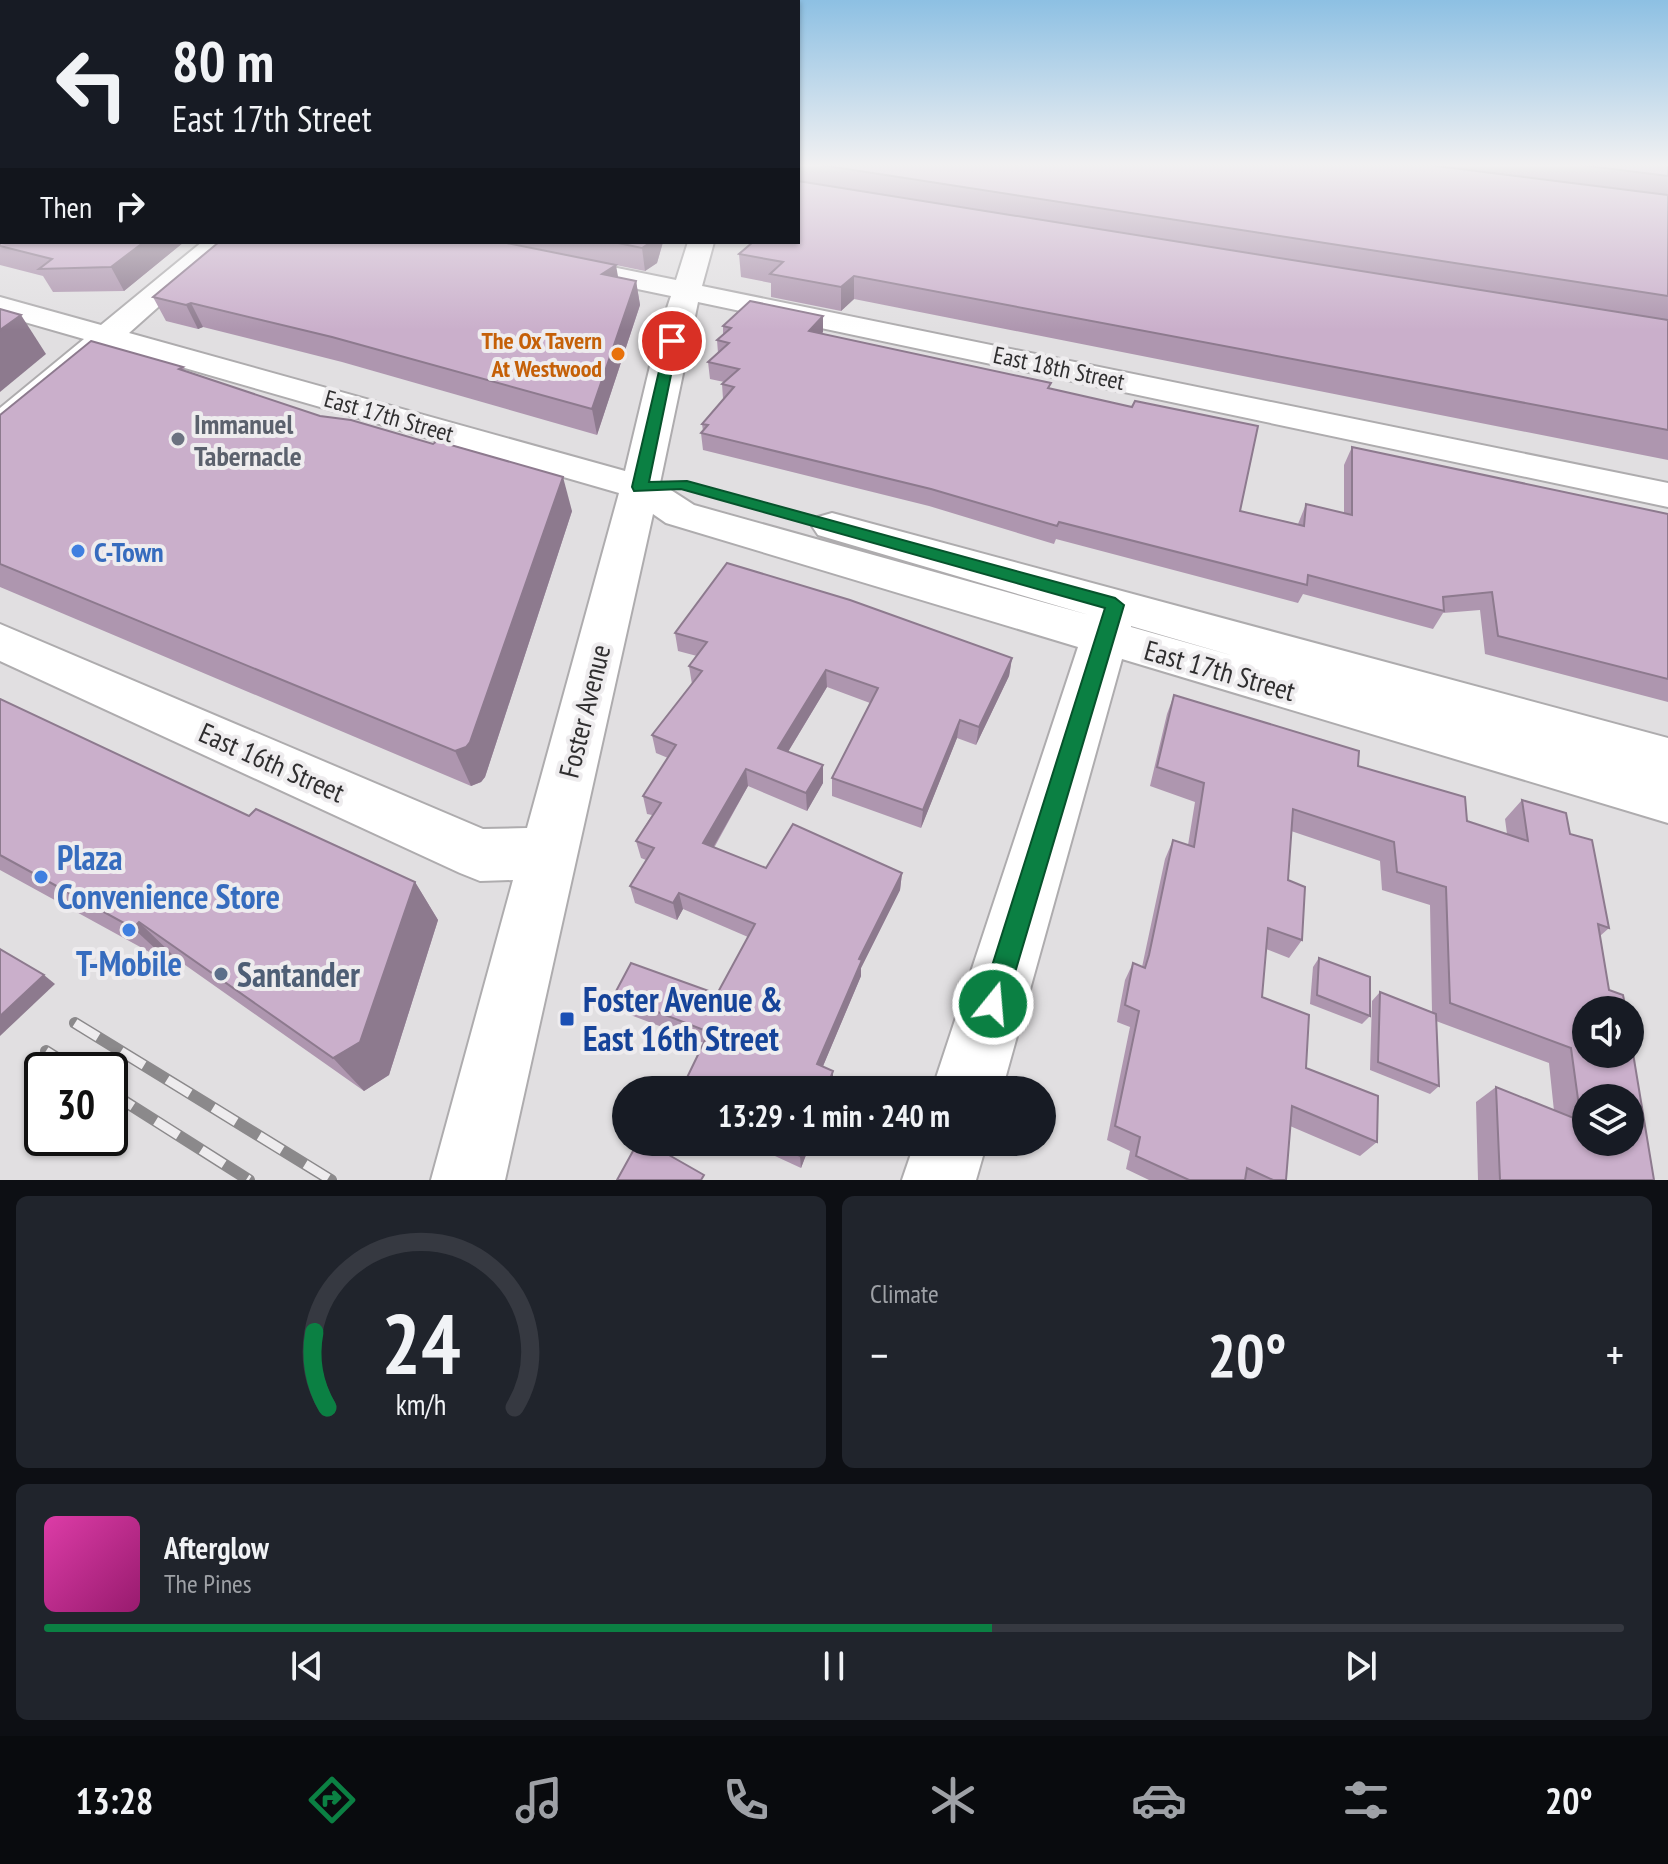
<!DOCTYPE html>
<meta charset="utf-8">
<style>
body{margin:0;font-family:"PT Sans Narrow",sans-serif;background:#20242c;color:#f1f3f6;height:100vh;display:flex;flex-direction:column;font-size:30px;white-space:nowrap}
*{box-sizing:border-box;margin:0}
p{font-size:26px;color:#9ea1a6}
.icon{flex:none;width:44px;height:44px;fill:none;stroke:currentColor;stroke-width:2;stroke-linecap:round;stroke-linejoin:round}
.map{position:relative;height:1180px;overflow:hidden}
.details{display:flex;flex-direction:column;gap:16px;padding:16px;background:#0d0f14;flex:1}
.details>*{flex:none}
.top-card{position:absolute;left:0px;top:0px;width:800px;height:244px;box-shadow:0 2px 6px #0004;background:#171b24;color:#f1f3f6;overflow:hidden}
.tools{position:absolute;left:1572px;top:996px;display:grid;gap:16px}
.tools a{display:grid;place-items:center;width:72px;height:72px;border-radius:50%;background:#171b24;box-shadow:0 2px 6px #0004;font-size:40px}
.speed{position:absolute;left:24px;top:1052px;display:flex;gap:16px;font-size:40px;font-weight:700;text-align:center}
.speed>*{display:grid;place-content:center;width:104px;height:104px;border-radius:50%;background:#171b24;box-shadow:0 2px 6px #0004;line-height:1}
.speed .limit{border:4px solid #111;border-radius:12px;background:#fff;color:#111}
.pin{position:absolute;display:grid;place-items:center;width:68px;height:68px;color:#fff;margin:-34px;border:4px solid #fff;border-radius:50%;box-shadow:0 2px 8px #0007}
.me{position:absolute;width:88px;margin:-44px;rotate:17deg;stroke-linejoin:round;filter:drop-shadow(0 0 6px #0008)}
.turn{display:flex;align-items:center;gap:28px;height:168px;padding:0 40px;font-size:36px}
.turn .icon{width:104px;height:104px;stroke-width:2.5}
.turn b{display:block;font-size:56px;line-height:68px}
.then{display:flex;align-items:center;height:76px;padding:0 40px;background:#0003;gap:16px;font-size:30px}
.big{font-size:60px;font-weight:800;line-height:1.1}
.details .card{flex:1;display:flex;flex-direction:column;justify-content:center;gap:12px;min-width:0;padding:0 28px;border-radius:12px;background:#20242c}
.details .dial{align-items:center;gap:0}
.dial svg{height:208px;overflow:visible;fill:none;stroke:#363941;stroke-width:7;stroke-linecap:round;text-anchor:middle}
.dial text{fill:#f1f3f6;stroke:none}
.song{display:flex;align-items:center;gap:24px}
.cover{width:96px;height:96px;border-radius:12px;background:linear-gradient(135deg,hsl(320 70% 55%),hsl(320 70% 35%))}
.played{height:8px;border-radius:4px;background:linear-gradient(90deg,#0b8043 60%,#363941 60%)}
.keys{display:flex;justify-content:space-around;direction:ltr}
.heat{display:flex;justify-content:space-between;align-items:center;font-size:44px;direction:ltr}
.details .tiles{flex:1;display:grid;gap:16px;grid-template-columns:1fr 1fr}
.card:last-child{grid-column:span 2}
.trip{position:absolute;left:612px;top:1076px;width:444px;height:80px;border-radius:40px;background:#171b24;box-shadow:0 2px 6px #0004;font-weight:800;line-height:80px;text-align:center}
.tabs{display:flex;height:128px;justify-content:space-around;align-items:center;background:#090b0e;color:#9ea1a6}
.tabs .icon{width:56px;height:56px}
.tabs .selected{color:#0b8043}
.tabs b{font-size:36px;color:#f1f3f6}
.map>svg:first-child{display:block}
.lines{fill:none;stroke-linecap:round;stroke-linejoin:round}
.minor-casing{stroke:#aeacae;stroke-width:4}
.minor{fill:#fff;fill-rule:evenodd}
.rail-casing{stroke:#8b898b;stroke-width:12}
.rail{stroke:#eeecee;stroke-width:9;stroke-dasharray:27;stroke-linecap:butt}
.wall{fill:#ae96af}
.shaded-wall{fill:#8d7a8e}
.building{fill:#caafcb;stroke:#8d7a8e;stroke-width:2;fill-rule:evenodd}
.route{fill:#0b8043;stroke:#07532c;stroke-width:2}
.food-dot{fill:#e8710a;stroke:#eeecee;stroke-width:3}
.worship-dot{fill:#6b7280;stroke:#eeecee;stroke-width:3}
.shop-dot{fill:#3f7fe0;stroke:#eeecee;stroke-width:3}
.service-dot{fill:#5c6f8a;stroke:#eeecee;stroke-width:3}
.transit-dot{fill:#1a4fb4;stroke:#eeecee;stroke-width:3}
.labels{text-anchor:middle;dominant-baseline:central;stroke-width:8;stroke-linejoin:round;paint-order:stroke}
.far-food-label{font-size:24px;font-weight:bold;fill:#c56008;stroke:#eeecee;text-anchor:end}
.far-street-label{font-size:24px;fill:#2f2e2f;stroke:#eeecee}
.worship-label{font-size:28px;font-weight:bold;fill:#5b616d;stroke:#eeecee;text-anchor:start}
.shop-label{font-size:28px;font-weight:bold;fill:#366cbe;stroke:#eeecee;text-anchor:start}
.street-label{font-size:28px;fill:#2f2e2f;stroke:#eeecee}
.near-shop-label{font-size:34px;font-weight:bold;fill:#366cbe;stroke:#eeecee;text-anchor:start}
.near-service-label{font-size:34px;font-weight:bold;fill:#4e5e75;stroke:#eeecee;text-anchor:start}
.near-transit-label{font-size:34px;font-weight:bold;fill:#164399;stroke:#eeecee;text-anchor:start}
</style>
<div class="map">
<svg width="1668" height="1180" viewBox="0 0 1668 1180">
<rect width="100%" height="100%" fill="#e1dfe1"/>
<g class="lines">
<g class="minor-casing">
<g id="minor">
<path d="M202 242H231L129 333 625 471 656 341 671 296 451 250 442 248 438 242H489L676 280 688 242H714L702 286 1668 483V507L698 302 660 483 694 505 1089 615 818 535 812 526 818 517 832 513 1668 738V823L1122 659 1002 1090H932L1078 647 666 523 653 514 505 1180H431L513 880 480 881 460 873 0 661V624L483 829 527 828 619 493 112 347 13 434 0 437V408L84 339 0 315V297L101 325ZM1131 626 1234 656 1131 627Z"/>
<polygon points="915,1142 987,1142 976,1180 902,1180"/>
</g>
</g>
<use href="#minor" class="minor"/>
<g class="rail-casing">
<g id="rail">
<polyline points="75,1023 331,1180"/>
<polyline points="46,1051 76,1070"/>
<polyline points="110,1092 249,1180"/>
</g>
</g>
<use href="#rail" class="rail"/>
</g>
<g class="wall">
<polygon points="0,165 2,242 184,242 124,291 53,292 43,276 0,265"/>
<polygon points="798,165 1668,165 1668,460 854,299 841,311 771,297 771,283 741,277 739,254 749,246 749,242 798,242 800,181 800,173 798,173"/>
<polygon points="504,242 663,242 657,263 645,271"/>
<polygon points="618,277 636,281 640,305 597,435 342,362 203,327 198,329 166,321 153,297"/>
<polygon points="723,326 823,332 821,334 1050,388 1240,511 1298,524 1306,504 1344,513 1344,465 1352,447 1668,514 1668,702 1485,654 1480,610 1443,613 1433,629 1303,594 1298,603 1056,539 1054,544 929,506 703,450 701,433 703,431 702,424 723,399 722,384 724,382 710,379 708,362 718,353 717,340 723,335"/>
<polygon points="183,367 185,371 572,511 485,777 481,782 471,786 0,587 0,415"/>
<polygon points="675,633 1012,658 1009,676 976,745 957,738 921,828 832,796 832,778 870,703 827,687 788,752 823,783 807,811 748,786 714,848 766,868 902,873 900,890 861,968 861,976 823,1066 833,1085 704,1043 620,1011 614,995 717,994 748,937 683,909 677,920 635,903 630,886 646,860 641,858 636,841 652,815 647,814 643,796 668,758 656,753 652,735 692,684 689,666 697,656 678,651"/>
<polygon points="1174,695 1358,766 1467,821 1507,834 1505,819 1522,800 1570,834 1609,928 1600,936 1609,990 1654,1180 1478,1180 1476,1102 1496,1087 1554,1111 1549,1063 1436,1021 1439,1086 1430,1094 1370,1070 1372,1001 1380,992 1432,1012 1430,905 1382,890 1380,861 1291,831 1288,880 1302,940 1289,958 1266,949 1262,997 1306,1068 1377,1142 1360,1156 1290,1126 1286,1180 1149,1180 1126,1169 1130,1151 1107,1140 1130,1027 1117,1022 1125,980 1133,963 1142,967 1165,859 1173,840 1188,845 1195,802 1150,786 1167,714"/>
<polygon points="0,699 249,816 415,882 438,920 389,1075 364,1091 178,960 173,965 0,870"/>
<polygon points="1319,958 1370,1016 1362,1024 1310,1004 1313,967"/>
<polygon points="745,1142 811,1142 801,1168"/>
</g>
<g class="shaded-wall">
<polygon points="144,242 184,242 124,291 111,267"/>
<polygon points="651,242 663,242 657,263 645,271 642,248"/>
<polygon points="616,265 620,288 602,274"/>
<polygon points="854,276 854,299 841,311 841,287"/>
<polygon points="636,281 640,305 597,435 592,409"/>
<polygon points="191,303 203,327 198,329 186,305"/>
<polygon points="21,315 46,354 0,392 0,330"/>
<polygon points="823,316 823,332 809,347 809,331"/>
<polygon points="563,477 572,511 485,777 481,782 471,786 455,751"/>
<polygon points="1012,658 1009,676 976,745 979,727"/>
<polygon points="826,670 827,687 780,765 778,748"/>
<polygon points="960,720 957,738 921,828 923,810"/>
<polygon points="823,765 823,783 807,811 806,793"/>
<polygon points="746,769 748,786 706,860 703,843"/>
<polygon points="902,873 900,890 861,968 861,976 818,1078 817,1064 859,959"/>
<polygon points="415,882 438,920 389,1075 364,1091 333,1058"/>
<polygon points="679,893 683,909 677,920 673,903"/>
<polygon points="139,922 178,960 173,965 133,928"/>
<polygon points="44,975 55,984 0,1036 0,1016"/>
<polygon points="833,1071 833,1085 831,1090 826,1090"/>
<polygon points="805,1142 811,1142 801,1168 800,1156"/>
</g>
<g class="building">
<polygon points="0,165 2,165 2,242 144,242 111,267 39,269 52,259 0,246"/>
<polygon points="821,165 1428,165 1668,195 1668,296"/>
<polygon points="1581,165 1668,165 1668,176"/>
<polygon points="798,181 1668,320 1668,430 854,276 841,287 770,274 783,262 739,254 753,242 750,242 798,242"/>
<polygon points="219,242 502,242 616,265 602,274 636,281 592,409 332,337 191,303 186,305 153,297"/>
<polygon points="613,242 651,242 642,248"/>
<polygon points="750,301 823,316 809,331 1051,383 1048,388 1132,407 1135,401 1258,426 1240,511 1304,526 1306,504 1352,515 1352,447 1668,514 1668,679 1498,636 1492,592 1443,597 1444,611 1308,575 1307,585 1059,522 1057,526 931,489 701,433 708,425 702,424 734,387 722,384 739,369 708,362 729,343 717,340 731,328 723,326"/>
<polygon points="0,309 21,315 0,330"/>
<polygon points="91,341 183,367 179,369 320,416 351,420 433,444 437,441 563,477 470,742 466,747 455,751 0,564 0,415"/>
<polygon points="727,563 850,600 1012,658 979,727 960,720 923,810 832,778 878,688 826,670 778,748 823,765 806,793 746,769 703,843 766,868 793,824 902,873 859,959 862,960 817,1064 833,1071 826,1090 681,1090 709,1032 614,995 631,963 717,994 755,924 679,893 673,903 630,886 654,848 636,841 661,803 643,796 676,745 652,735 702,671 689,666 707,642 675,633"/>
<path d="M1174 695 1359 751 1358 766 1465 797 1467 821 1528 841 1522 800 1566 813 1570 834 1592 840 1609 928 1598 924 1609 990 1623 995 1626 1010H1586V1054H1630V1035L1654 1180H1500L1496 1087 1581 1121 1571 1048 1450 1003 1446 887 1397 872 1394 842 1293 809 1288 880 1305 887 1302 940 1268 928 1262 997 1309 1015 1306 1068 1378 1096 1377 1142 1292 1106 1286 1180H1273L1247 1168 1245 1180H1189L1136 1156 1140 1137 1115 1126 1139 1011 1125 1005 1133 963 1145 968 1149 955 1173 840 1194 847 1204 783 1157 767ZM1586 1098H1630V1142H1586Z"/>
<polygon points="0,699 249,816 256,809 415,882 360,1042 333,1058 139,922 133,928 0,855"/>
<polygon points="0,949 44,975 0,1016"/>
<polygon points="1319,958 1370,977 1370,1016 1317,995"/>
<polygon points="1380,992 1436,1014 1439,1086 1378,1062"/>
<polygon points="638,1142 646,1142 704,1175 701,1180 617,1180"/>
<polygon points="770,1142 805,1142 800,1156"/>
</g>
<linearGradient id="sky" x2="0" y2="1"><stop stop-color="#8dc0e3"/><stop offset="0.5" stop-color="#f2f1f2"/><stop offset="1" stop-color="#f2f1f2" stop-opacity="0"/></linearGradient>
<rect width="1668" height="330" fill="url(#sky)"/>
<polygon class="route" points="672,337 678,341 649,482 687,481 1115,598 1124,605 1003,1013 993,1017 983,1013 980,1004 1105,608 681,489 634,491 632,487 666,341"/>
<circle class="food-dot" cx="618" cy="354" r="8"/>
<circle class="worship-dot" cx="178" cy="439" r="8"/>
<g class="shop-dot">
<circle cx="78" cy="551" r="8"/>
<circle cx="41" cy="877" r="8"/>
<circle cx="129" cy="930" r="8"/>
</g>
<circle class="service-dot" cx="221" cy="974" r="8"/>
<rect class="transit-dot" x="559" y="1011" width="16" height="16" rx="4"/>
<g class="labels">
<g class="far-food-label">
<text x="602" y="340">The Ox Tavern<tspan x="602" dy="28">At Westwood</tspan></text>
</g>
<g class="far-street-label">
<text transform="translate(1059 368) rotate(12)">East 18th Street</text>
<text transform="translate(389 416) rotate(16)">East 17th Street</text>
</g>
<g class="worship-label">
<text x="194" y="423">Immanuel<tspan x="194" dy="32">Tabernacle</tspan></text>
</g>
<g class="shop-label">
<text x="94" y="551">C-Town</text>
</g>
<g class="street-label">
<text transform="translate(1220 670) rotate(16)">East 17th Street</text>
<text transform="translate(584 711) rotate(-76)">Foster Avenue</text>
<text transform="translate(272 762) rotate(24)">East 16th Street</text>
</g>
<g class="near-shop-label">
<text x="57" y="857">Plaza<tspan x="57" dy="39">Convenience Store</tspan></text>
<text x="129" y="963" text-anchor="middle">T-Mobile</text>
</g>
<g class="near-service-label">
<text x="237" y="974">Santander</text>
</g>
<g class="near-transit-label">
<text x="583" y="999">Foster Avenue &amp;<tspan x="583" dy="39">East 16th Street</tspan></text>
</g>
</g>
</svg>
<div class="tools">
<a><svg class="icon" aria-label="sound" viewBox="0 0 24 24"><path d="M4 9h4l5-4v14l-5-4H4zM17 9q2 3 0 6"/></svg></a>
<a><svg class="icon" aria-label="layers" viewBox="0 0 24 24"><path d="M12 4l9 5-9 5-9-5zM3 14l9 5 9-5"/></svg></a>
</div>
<div class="speed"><div class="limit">30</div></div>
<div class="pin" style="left:672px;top:341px;background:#d93025"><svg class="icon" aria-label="arrive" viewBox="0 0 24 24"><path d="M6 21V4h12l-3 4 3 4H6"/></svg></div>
<svg class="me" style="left:993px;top:1004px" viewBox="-20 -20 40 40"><circle r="17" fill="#0b8043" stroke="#fff" stroke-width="3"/><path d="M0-11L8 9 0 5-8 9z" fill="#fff"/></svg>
<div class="trip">13:29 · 1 min · 240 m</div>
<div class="top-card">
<div class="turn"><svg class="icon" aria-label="left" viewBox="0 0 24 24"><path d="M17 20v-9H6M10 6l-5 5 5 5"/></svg><div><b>80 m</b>East 17th Street</div></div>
<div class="then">Then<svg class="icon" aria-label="right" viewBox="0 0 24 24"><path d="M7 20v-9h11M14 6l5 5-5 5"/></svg></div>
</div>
</div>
<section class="details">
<div class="tiles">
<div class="card dial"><svg viewBox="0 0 100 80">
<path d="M14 69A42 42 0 1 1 86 69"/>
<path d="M14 69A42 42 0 0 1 9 40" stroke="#0b8043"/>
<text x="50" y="56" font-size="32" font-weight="700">24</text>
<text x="50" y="72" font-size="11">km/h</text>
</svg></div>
<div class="card"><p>Climate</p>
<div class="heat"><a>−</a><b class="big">20°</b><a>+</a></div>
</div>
<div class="card">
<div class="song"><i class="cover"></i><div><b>Afterglow</b><p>The Pines</p></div></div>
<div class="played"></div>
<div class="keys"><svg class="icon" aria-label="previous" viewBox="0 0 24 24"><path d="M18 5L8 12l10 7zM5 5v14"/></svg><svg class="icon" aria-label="pause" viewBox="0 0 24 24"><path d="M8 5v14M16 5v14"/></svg><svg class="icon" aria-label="next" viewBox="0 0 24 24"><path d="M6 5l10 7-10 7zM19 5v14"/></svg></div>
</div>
</div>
</section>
<nav class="tabs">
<b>13:28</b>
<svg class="icon selected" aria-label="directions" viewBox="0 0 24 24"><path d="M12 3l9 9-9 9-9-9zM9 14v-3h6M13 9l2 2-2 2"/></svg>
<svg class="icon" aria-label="music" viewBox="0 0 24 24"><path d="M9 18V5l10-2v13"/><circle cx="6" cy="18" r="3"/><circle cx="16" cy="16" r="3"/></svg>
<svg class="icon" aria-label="phone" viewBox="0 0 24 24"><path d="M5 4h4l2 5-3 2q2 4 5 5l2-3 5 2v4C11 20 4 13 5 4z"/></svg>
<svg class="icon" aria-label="climate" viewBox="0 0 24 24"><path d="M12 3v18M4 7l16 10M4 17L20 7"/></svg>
<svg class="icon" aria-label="car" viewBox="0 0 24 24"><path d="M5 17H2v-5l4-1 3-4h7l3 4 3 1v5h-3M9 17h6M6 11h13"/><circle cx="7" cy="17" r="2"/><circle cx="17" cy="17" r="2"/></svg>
<svg class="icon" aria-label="filters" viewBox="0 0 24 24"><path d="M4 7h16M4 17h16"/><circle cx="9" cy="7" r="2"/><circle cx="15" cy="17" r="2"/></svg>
<b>20°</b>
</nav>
